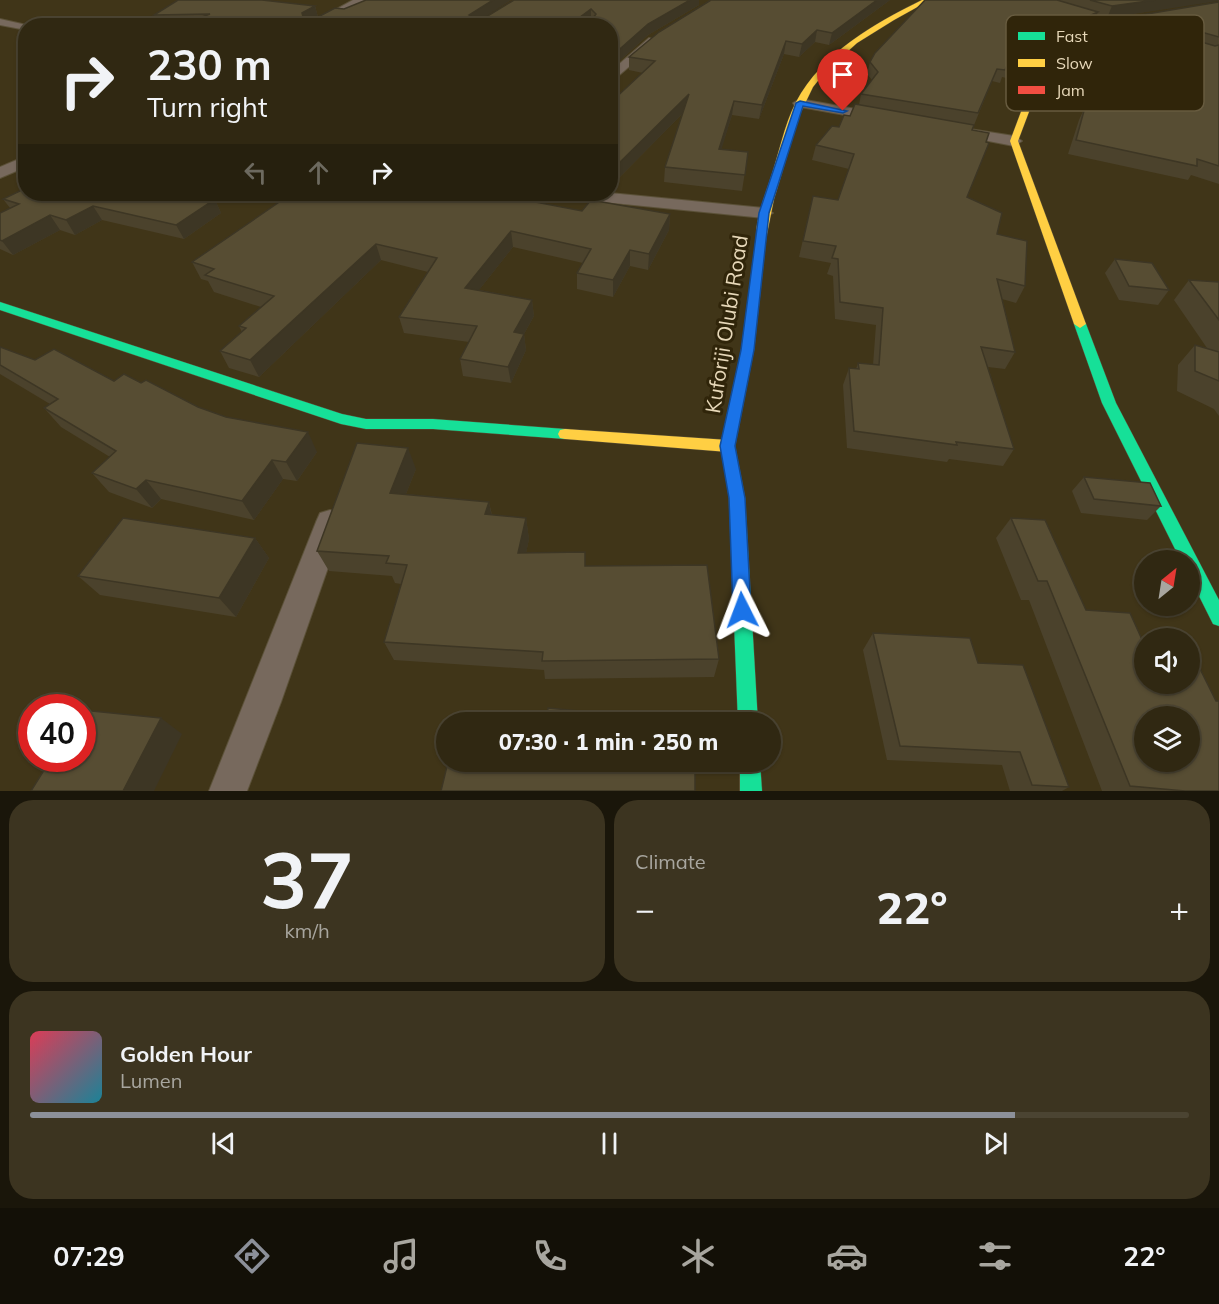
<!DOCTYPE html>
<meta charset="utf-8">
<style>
body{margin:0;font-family:Mulish,sans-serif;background:#3c3420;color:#f1f3f6;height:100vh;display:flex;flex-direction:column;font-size:22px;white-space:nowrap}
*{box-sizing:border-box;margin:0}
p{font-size:20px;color:#a8a69f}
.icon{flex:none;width:33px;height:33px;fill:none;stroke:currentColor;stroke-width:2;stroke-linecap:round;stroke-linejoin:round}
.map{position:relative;height:791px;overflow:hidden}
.details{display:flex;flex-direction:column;gap:9px;padding:9px;background:#1a160a;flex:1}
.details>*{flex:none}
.banner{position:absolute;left:18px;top:18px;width:600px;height:183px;border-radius:24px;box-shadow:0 2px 4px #0004,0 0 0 2px #4b4432;background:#302812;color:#f1f3f6;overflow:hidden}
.needle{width:39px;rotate:30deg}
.buttons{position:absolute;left:1134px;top:550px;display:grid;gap:12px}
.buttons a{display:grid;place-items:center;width:66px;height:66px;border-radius:50%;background:#302812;box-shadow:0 2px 4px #0004,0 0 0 2px #4b4432;font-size:30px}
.speed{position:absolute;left:18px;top:694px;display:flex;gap:12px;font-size:30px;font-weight:700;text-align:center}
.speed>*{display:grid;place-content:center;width:78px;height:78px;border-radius:50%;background:#302812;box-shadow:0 2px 4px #0004,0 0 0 2px #4b4432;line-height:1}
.speed .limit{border:9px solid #d22;background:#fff;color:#111}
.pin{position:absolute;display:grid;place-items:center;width:51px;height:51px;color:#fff;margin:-62px -26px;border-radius:50% 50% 50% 0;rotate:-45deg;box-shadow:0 0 6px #0007}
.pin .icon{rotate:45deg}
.me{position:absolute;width:66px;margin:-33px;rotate:357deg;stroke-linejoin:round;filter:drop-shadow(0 0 4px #0008)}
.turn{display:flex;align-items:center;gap:21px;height:126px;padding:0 30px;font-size:27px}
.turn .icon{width:78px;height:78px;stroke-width:2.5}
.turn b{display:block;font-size:42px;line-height:51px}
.lanes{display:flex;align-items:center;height:57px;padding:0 30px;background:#0003;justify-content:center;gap:30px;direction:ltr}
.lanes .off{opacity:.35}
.big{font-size:45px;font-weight:800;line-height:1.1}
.details .card{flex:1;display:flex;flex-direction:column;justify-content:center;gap:9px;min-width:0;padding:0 21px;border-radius:24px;background:#3c3420}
.details .dial{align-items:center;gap:0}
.dial b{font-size:78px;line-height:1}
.song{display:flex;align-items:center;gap:18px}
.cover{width:72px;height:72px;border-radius:9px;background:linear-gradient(135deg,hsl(350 70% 55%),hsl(190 70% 35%))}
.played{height:6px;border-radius:3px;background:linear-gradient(90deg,#8c9099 85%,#4b4432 85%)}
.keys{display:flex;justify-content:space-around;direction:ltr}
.heat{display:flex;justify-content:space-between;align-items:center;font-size:33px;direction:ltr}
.details .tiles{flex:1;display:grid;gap:9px;grid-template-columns:1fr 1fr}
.card:last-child{grid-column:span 2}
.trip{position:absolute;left:436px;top:712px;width:345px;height:60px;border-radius:30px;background:#302812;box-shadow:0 2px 4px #0004,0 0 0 2px #4b4432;font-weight:800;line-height:60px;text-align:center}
.menu{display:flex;height:96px;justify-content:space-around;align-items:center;background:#131007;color:#a8a69f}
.menu .icon{width:42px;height:42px}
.menu .active{color:#8c9099}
.menu b{font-size:27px;color:#f1f3f6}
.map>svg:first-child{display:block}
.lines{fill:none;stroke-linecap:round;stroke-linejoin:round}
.street-casing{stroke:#5b5138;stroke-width:2}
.fast-casing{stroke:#5b5138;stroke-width:1}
.slow-casing{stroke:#5b5138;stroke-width:1}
.jam-casing{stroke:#5b5138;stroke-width:1}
.street{fill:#77695d;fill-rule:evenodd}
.fast{fill:#16e098;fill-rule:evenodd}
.slow{fill:#ffcf43;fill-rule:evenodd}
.jam{fill:#f24e42;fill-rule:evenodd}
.wall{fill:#4b422c}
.shaded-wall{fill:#3d3624}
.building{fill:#574d33;stroke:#3d3624;stroke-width:1.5;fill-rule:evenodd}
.route{fill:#1a73e8;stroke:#114b97;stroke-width:1.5}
.labels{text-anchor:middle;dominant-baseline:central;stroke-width:6;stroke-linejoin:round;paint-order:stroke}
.street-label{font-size:21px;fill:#e7d8b9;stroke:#30250a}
.key{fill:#30250a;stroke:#675b3f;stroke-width:1.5}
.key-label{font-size:16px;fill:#e7d8b9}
</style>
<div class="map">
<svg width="1219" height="791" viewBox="0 0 1219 791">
<rect width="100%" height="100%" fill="#403518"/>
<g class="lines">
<g class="street-casing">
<g id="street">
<polygon points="353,0 366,0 321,26 306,26"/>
<polygon points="1023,0 1040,0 1117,23 1111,26"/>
<polygon points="0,19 31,26 26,26 26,30 0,25"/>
<polygon points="649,38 659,41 610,83 610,72"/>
<polygon points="800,99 884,114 891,118 884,122 795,106 793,103"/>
<polygon points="957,127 1014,136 1022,141 1014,146 952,134 950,131"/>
<polygon points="26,156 26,167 0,178 0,167"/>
<polygon points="610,193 764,208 773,213 764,218 573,199 564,194"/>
<polygon points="330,510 340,513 344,522 281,702 247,791 209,791 316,522 320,513"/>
</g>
</g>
<g class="fast-casing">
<g id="fast">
<polygon points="761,236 766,239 754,349 735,446 745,498 758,723 738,723 729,498 721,446 742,349 756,239"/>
<polygon points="0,302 342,414 366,419 433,419 565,429 570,430 572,434 570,438 565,439 433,429 366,429 341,424 0,310"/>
<polygon points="1080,320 1086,324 1116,403 1219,600 1219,626 1213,624 1190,578 1190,561 1181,561 1102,403 1074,324"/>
<polygon points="740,762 760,762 762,791 740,791"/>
</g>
</g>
<g class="slow-casing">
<g id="slow">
<path d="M922 0H930L894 20 857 43 825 72 813 87 799 116 774 199 766 239 765 241H757C753 227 765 195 770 180 779 154 784 125 796 102 822 53 875 23 922 0Z"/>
<polygon points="1037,78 1041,80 1018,141 1086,324 1080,328 1074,324 1010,141 1033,80"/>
<polygon points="565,429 728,440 733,442 735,446 733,450 728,452 565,439 560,438 558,434 560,430"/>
</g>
</g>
<g class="jam-casing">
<polygon id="jam" points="1219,4 1219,8 1113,25 1055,52 1040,82 1033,80 1050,50 1109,22"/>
</g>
<use href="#street" class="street"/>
<use href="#fast" class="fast"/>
<use href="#slow" class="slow"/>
<use href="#jam" class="jam"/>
</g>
<g class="wall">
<polygon points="511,0 484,17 486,17 514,0 699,5 648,35 613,67 610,66 610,26 591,19 583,26 159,26 154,15 315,6 318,17 344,9"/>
<polygon points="890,0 829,45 815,42 799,57 784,54 759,119 732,115 721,149 748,152 742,191 664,182 665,167 683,113 613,184 610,183 610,103 643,73 629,70 629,57"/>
<polygon points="925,0 1219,0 1107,18 1097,15 1093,23 1045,45 1034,64 1023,61 1015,80 1002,77 1000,83 992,81 972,130 967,197 997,234 1025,286 1016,303 1002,299 1015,352 1005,369 988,367 1014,449 1003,466 949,459 947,462 847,448 843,385 849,368 856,369 858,363 873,365 876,325 835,319 833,276 827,274 831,263 799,257 813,196 838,200 849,169 812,160 816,145 839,127 850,116 859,105 861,94 872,80 867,74 870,62"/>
<polygon points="1219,2 1219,184 1191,175 1188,180 1068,154 1079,120 1085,107 1095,98 1057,90 1066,73 1053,69 1059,57 1137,23 1141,15"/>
<polygon points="26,194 228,194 216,202 221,213 184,239 102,220 75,235 60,230 13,255 0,249 0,213 10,208 3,199"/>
<polygon points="291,194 502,194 501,195 582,211 670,214 669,230 648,270 630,266 613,297 577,289 577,273 583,263 513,247 479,290 532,300 534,316 524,334 526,350 511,383 463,376 460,359 469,342 404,333 399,317 428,272 381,260 259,377 229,368 220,351 242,332 239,326 261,307 214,292 208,281 201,279 192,262"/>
<polygon points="1115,259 1169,290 1158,305 1119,300 1105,273"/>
<polygon points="1189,280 1219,282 1219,416 1214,409 1177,391 1178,365 1195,345 1207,348 1174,300"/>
<polygon points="0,347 35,360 114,381 141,383 198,407 317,452 297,481 283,479 254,520 161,499 152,508 109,492 92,473 110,457 61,427 44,408 50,404 0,374"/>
<polygon points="416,469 406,494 489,502 492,515 526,518 529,539 526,553 586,566 719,659 714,677 545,679 544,670 394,660 384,642 401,584 395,583 392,576 329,571 317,551"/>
<polygon points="1084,477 1161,506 1147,520 1081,513 1072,491"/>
<polygon points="1011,518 1086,610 1144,644 1219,791 1102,791 1029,600 1021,600 996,538"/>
<polygon points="255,538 269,558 236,617 100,595 78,576"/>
<polygon points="873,633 978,663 1069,787 1062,791 1010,791 1002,765 887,760 863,650"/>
</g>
<g class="shaded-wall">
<polygon points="493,0 511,0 471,26 469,15"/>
<polygon points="690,0 699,0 699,5 648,35 613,67 613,55 648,24"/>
<polygon points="877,0 890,0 829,45 832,33"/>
<polygon points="1155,0 1219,0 1219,1 1107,18 1112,6"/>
<polygon points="315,6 318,17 305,24 302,13"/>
<polygon points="591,9 591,19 583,26 568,26"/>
<polygon points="1098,12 1093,23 1045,45 1034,64 1039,52 1050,33"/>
<polygon points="817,30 815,42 799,57 802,44"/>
<polygon points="786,41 784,54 759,119 762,105"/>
<polygon points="689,94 688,108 613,184 613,169"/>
<polygon points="734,101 732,115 717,164 719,149"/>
<polygon points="210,194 228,194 216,202 221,213 184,239 176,225"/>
<polygon points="93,206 102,220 75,235 66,220"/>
<polygon points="670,214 669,230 648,270 649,254"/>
<polygon points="50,215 60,230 13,255 2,241"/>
<polygon points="511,231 513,247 468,304 465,288"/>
<polygon points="376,244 381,260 259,377 250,360"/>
<polygon points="630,250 630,266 613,297 613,280"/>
<polygon points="532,300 534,316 524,334 526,350 511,383 508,367 514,332"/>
<polygon points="308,432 317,452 297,481 286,462"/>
<polygon points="408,448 416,469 398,514 390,493"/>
<polygon points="272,460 283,479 254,520 242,501"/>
<polygon points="146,480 161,499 152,508 136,489"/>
<polygon points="489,502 493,523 485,514"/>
<polygon points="526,518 529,539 522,573 518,553"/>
<polygon points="255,538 269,558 236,617 219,598"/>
<polygon points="161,718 182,734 154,791 123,791"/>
</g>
<g class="building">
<polygon points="178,0 262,0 315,6 302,13 303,17 318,17 335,8 344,9 366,0 493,0 469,15 472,17 486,17 514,0 690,0 648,24 613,55 610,54 610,26 587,26 596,14 591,9 568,26 178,26 210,14 154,15"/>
<polygon points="711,0 877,0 832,33 817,30 802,44 786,41 762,105 734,101 719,149 748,152 745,175 665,167 689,94 613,169 610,168 610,103 655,61 629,57 659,32"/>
<polygon points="925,0 1057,0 1098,12 1050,33 1039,52 1028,49 1020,67 1007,65 1005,70 997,69 978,113 861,94 878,72 870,62 875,53"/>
<polygon points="1090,0 1155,0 1112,6"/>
<polygon points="1219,2 1219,37 1141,15"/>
<polygon points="1120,18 1215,46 1219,45 1219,166 1197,159 1197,166 1076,140 1085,107 1107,86 1063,77 1073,60 1059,57 1066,44"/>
<polygon points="855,104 974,125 972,130 989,133 986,142 989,143 967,197 1002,213 997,234 1027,241 1025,286 997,279 1015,352 981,347 1014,449 956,442 957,445 854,431 849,368 859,369 858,363 879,365 883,308 840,302 838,259 832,258 836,246 803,241 813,196 838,200 854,154 816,145 832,126 839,127 844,115 850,116"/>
<polygon points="26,188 26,194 211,194 215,199 176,225 93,206 66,220 50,215 2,241 0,240 0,213 19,204 3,199"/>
<polygon points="291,194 494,194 582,211 591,200 670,214 649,254 630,250 613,280 577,273 591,249 511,231 465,288 532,300 514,332 524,334 508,367 460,359 477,326 399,317 437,258 376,244 250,360 220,351 246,328 239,326 274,296 205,275 214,269 192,262"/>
<polygon points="1115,259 1152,263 1169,290 1129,286"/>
<polygon points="1189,280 1219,282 1219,320"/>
<polygon points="1195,345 1219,352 1219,381 1195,371"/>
<polygon points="0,347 35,360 54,349 114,381 124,374 141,383 146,380 198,407 226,417 308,432 286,462 272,460 242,501 146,480 136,489 92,473 116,451 44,408 58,399 0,365"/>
<polygon points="357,443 408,448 390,493 489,502 485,514 526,518 518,553 585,552 585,566 707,565 719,659 542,661 543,652 384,642 407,565 386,563 389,556 317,551"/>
<polygon points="1084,477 1150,483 1161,506 1094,499"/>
<polygon points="123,518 255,538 219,598 78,576"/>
<path d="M1011 518 1045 520 1086 610 1130 613 1144 644V684H1190V664L1198 665 1216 701H1219V791H1185L1130 786 1047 581H1038ZM1144 717H1190V762H1144Z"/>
<polygon points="873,633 970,638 978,663 1023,665 1069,787 1032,785 1020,752 900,746"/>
<polygon points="548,708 695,722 695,723 546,723"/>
<polygon points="82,710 161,718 123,791 31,791 51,759 82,759"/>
<polygon points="448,762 539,771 540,762 695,762 695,791 441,791"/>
</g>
<polygon class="route" points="800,101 847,111 843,113 803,106 769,213 754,350 735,446 745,498 751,610 749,616 742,619 736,616 733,610 729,498 720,446 741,350 759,213 796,103"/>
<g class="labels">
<g class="street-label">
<text transform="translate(726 324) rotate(-81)">Kuforiji Olubi Road</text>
</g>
</g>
<rect x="1006" y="15" width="198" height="96" rx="9" class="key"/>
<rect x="1018" y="32" width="27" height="8" fill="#16e098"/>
<rect x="1018" y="59" width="27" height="8" fill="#ffcf43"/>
<rect x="1018" y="86" width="27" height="8" fill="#f24e42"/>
<g class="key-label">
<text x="1056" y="42">Fast</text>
<text x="1056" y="69">Slow</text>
<text x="1056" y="96">Jam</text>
</g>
</svg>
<div class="buttons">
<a><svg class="needle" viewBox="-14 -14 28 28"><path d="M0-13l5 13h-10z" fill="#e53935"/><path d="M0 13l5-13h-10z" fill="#a8a69f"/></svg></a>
<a><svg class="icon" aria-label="sound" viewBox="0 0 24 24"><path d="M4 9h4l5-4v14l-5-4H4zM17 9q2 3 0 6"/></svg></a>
<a><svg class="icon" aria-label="layers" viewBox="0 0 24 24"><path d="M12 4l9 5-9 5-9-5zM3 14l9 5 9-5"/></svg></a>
</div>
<div class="speed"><div class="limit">40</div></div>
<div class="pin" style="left:843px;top:111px;background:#d93025"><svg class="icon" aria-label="arrive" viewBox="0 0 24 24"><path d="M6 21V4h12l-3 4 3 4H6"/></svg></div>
<svg class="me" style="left:742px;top:610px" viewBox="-20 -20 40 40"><path d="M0-17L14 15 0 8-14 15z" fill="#1a73e8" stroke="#fff" stroke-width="4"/></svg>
<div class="trip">07:30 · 1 min · 250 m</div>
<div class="banner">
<div class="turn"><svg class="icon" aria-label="right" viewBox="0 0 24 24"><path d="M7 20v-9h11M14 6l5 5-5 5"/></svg><div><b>230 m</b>Turn right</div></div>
<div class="lanes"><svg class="icon off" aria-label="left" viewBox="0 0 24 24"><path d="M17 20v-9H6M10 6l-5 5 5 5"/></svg><svg class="icon off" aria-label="ahead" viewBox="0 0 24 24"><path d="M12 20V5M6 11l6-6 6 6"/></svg><svg class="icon" aria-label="right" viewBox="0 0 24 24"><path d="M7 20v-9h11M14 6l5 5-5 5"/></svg></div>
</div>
</div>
<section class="details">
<div class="tiles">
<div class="card dial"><b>37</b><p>km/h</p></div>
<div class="card"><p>Climate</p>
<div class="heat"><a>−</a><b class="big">22°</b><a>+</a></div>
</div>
<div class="card">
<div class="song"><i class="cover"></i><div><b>Golden Hour</b><p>Lumen</p></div></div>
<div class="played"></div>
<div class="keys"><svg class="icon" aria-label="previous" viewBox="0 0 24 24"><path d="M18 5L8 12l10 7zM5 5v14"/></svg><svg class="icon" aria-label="pause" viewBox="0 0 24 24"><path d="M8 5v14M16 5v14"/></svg><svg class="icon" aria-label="next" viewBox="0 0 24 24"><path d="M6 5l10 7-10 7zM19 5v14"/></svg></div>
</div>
</div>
</section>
<nav class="menu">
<b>07:29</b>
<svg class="icon active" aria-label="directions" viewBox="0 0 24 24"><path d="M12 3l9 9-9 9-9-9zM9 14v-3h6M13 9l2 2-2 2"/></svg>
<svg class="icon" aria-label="music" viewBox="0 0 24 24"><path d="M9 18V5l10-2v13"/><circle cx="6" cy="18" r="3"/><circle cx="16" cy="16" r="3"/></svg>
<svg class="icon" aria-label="phone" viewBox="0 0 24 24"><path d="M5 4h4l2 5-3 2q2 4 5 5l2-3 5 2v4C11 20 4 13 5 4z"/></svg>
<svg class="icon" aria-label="climate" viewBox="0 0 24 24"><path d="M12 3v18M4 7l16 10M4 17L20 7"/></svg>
<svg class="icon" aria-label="car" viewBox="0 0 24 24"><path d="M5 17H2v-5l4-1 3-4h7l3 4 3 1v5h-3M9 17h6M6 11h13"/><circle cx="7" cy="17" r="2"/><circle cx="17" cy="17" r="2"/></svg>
<svg class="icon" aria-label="filters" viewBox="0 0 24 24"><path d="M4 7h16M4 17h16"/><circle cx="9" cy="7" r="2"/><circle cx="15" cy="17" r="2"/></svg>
<b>22°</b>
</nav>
